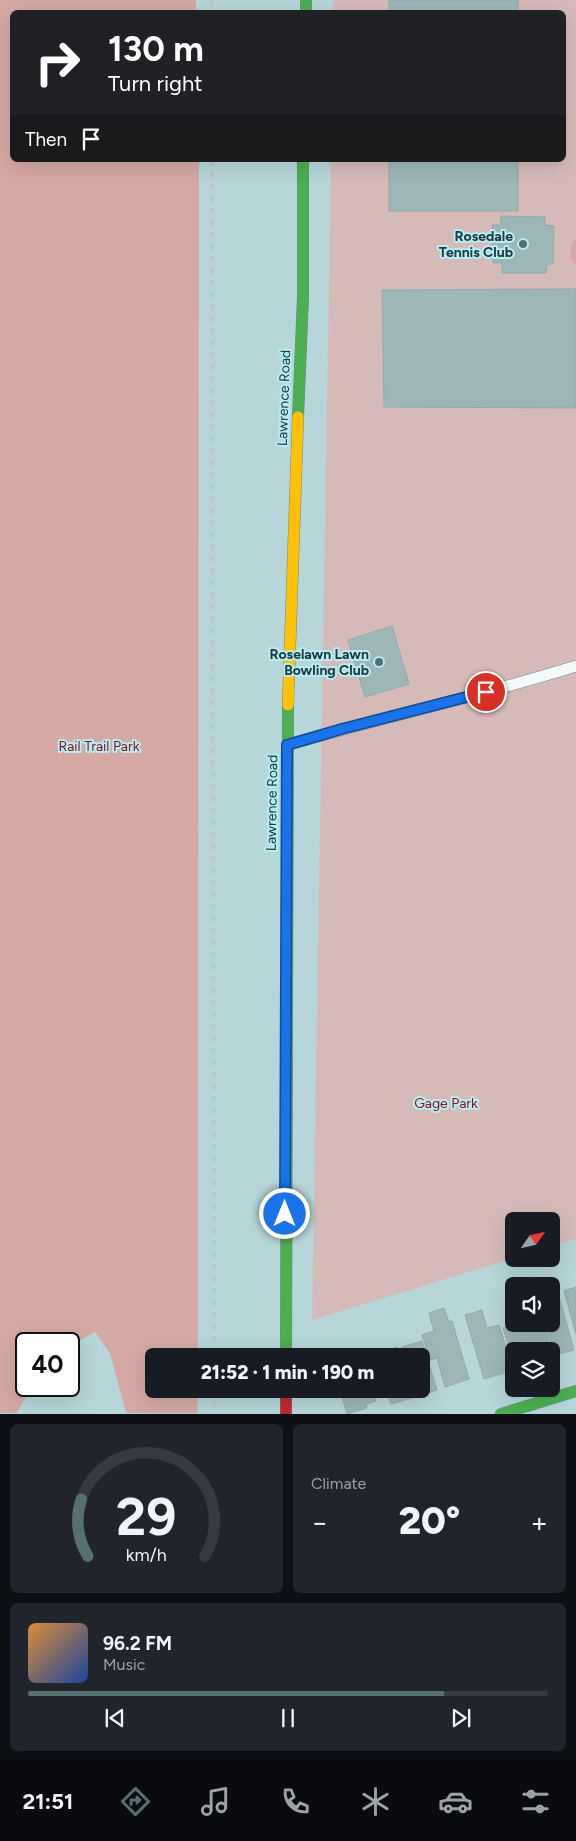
<!DOCTYPE html>
<meta charset="utf-8">
<style>
body{margin:0;font-family:Figtree,sans-serif;background:#20242c;color:#f1f3f6;height:100vh;display:flex;flex-direction:column;font-size:19px;white-space:nowrap}
*{box-sizing:border-box;margin:0}
p{font-size:16px;color:#9ea1a6}
.icon{flex:none;width:28px;height:28px;fill:none;stroke:currentColor;stroke-width:2;stroke-linecap:round;stroke-linejoin:round}
.map{position:relative;height:1414px;overflow:hidden}
.side{display:flex;flex-direction:column;gap:10px;padding:10px;background:#0d0f14;flex:1}
.side>*{flex:none}
.hud{position:absolute;left:10px;top:10px;width:556px;height:152px;border-radius:8px;box-shadow:0 5px 20px #0002;background:#202124;color:#fff;overflow:hidden}
.needle{width:32px;rotate:56deg}
.buttons{position:absolute;left:505px;top:1212px;display:grid;gap:10px}
.buttons a{display:grid;place-items:center;width:55px;height:55px;border-radius:8px;background:#171b24;box-shadow:0 5px 20px #0002;font-size:25px}
.speed{position:absolute;left:15px;top:1332px;display:flex;gap:10px;font-size:25px;font-weight:700;text-align:center}
.speed>*{display:grid;place-content:center;width:65px;height:65px;border-radius:50%;background:#171b24;box-shadow:0 5px 20px #0002;line-height:1}
.speed .limit{border:2px solid #111;border-radius:8px;background:#fff;color:#111}
.pin{position:absolute;display:grid;place-items:center;width:42px;height:42px;color:#fff;margin:-21px;border:2px solid #fff;border-radius:50%;box-shadow:0 1px 5px #0007}
.me{position:absolute;width:55px;margin:-28px;rotate:0deg;stroke-linejoin:round;filter:drop-shadow(0 0 4px #0008)}
.turn{display:flex;align-items:center;gap:18px;height:105px;padding:0 15px;font-size:22px}
.turn .icon{width:65px;height:65px;stroke-width:2.5}
.turn b{display:block;font-size:35px;line-height:42px}
.then{display:flex;align-items:center;height:48px;padding:0 15px;background:#0003;gap:10px;font-size:19px}
.big{font-size:38px;font-weight:800;line-height:1.1}
.side .tile{flex:1;display:flex;flex-direction:column;justify-content:center;gap:8px;min-width:0;padding:0 18px;border-radius:8px;background:#20242c}
.side .dial{align-items:center;gap:0}
.dial svg{height:130px;overflow:visible;fill:none;stroke:#363941;stroke-width:7;stroke-linecap:round;text-anchor:middle}
.dial text{fill:#f1f3f6;stroke:none}
.song{display:flex;align-items:center;gap:15px}
.cover{width:60px;height:60px;border-radius:8px;background:linear-gradient(135deg,hsl(30 70% 55%),hsl(220 70% 35%))}
.played{height:5px;border-radius:2px;background:linear-gradient(90deg,#556f73 80%,#363941 80%)}
.keys{display:flex;justify-content:space-around;direction:ltr}
.heat{display:flex;justify-content:space-between;align-items:center;font-size:28px;direction:ltr}
.side .tiles{flex:1;display:grid;gap:10px;grid-template-columns:1fr 1fr}
.tile:last-child{grid-column:span 2}
.trip{position:absolute;left:145px;top:1348px;width:285px;height:50px;border-radius:8px;background:#171b24;box-shadow:0 5px 20px #0002;font-weight:800;line-height:50px;text-align:center}
.menu{display:flex;height:80px;justify-content:space-around;align-items:center;background:#090b0e;color:#9ea1a6}
.menu .icon{width:35px;height:35px}
.menu .selected{color:#556f73}
.menu b{font-size:22px;color:#f1f3f6}
.map>svg:first-child{display:block}
.green{fill:#d6bab7}
.forest{fill:#d6a8a4}
.building{fill:#9db6b7;stroke:#91aaab}
.lines{fill:none;stroke-linecap:round;stroke-linejoin:round}
.lane-casing{stroke:#6d878b;stroke-width:12}
.fast-casing{stroke:#6d878b;stroke-width:12}
.slow-casing{stroke:#6d878b;stroke-width:12}
.jam-casing{stroke:#6d878b;stroke-width:12}
.lane{stroke:#f4f9f9;stroke-width:11}
.fast{stroke:#4caf50;stroke-width:11}
.slow{stroke:#ffc107;stroke-width:11}
.jam{stroke:#c62828;stroke-width:11}
.rail{stroke:#bec8c9;stroke-width:4;stroke-dasharray:6 6;stroke-linecap:butt}
.route-casing{stroke:#114b97;stroke-width:12}
.route{stroke:#1a73e8;stroke-width:9}
.poi-dot{fill:#556f73;stroke:#b3eef6;stroke-width:2}
.labels{text-anchor:middle;dominant-baseline:central;stroke-width:4;stroke-linejoin:round;paint-order:stroke}
.poi-label{font-size:14px;font-weight:bold;fill:#21383c;stroke:#b3eef6;text-anchor:end}
.street-label{font-size:14px;fill:#21383c;stroke:#b3eef6}
.park-label{font-size:14px;fill:#95090f;stroke:#b3eef6}
</style>
<div class="map">
<svg width="576" height="1414" viewBox="0 0 576 1414">
<rect width="100%" height="100%" fill="#b6d6da"/>
<polygon class="green" points="333,0 576,0 576,1239 551,1247 551,1221 514,1221 514,1258 312,1320 331,160 564,160 564,12 333,12"/>
<g class="forest">
<polygon points="0,0 196,0 196,12 12,12 12,160 199,160 198,1356 154,1356 154,1389 198,1389 197,1413 126,1413 110,1353 95,1332 69,1346 69,1344 26,1344 26,1386 32,1386 17,1413 0,1413"/>
<polygon points="576,239 576,264 570,259 572,243"/>
</g>
<g class="building">
<rect x="389" y="0" width="129" height="12"/>
<rect x="389" y="160" width="129" height="51"/>
<polygon points="501,216 545,217 545,225 554,226 553,264 547,264 546,273 502,273 502,263 493,263 492,225 500,225"/>
<polygon points="576,289 576,408 384,407 382,290"/>
<polygon points="392,626 409,684 365,697 348,640"/>
<polygon points="576,1287 576,1334 564,1291"/>
<polygon points="560,1300 574,1350 555,1355 546,1324 551,1324 551,1303"/>
<polygon points="444,1308 449,1322 452,1321 469,1379 445,1387 437,1358 430,1360 422,1335 434,1331 429,1313"/>
<polygon points="482,1310 487,1328 499,1325 513,1370 484,1379 465,1315"/>
<polygon points="518,1324 544,1324 553,1355 551,1356 551,1351 524,1351 523,1349 513,1352 512,1349 510,1350 503,1328"/>
<polygon points="422,1341 437,1390 417,1396 415,1389 421,1389 421,1356 405,1356 402,1347"/>
<polygon points="397,1347 400,1356 382,1356 380,1352"/>
<polygon points="335,1389 372,1389 376,1401 366,1404 367,1408 347,1414 340,1390 336,1391"/>
<polygon points="386,1389 410,1389 413,1398 391,1404"/>
</g>
<g class="lines">
<g class="lane-casing">
<path id="lane" d="M287 745C383 717 481 696 576 666"/>
</g>
<g class="fast-casing">
<g id="fast">
<polyline points="306,0 306,12"/>
<polyline points="298,417 303,297 303,160"/>
<polyline points="286,1356 288,705"/>
<polyline points="501,1414 576,1391"/>
</g>
</g>
<g class="slow-casing">
<polyline id="slow" points="288,705 298,417"/>
</g>
<g class="jam-casing">
<polyline id="jam" points="286,1389 286,1414"/>
</g>
<use href="#lane" class="lane"/>
<use href="#fast" class="fast"/>
<use href="#slow" class="slow"/>
<use href="#jam" class="jam"/>
<g class="rail">
<polyline points="211,0 211,12"/>
<polyline points="212,160 214,1356"/>
<polyline points="214,1389 214,1414"/>
</g>
</g>
<g class="lines">
<g class="route-casing">
<polyline id="route" points="285,1214 287,745 342,729 486,692"/>
</g>
<use href="#route" class="route"/>
</g>
<g class="poi-dot">
<circle cx="523" cy="244" r="5"/>
<circle cx="379" cy="662" r="5"/>
</g>
<g class="labels">
<g class="poi-label">
<text x="513" y="236">Rosedale<tspan x="513" dy="16">Tennis Club</tspan></text>
<text x="369" y="654">Roselawn Lawn<tspan x="369" dy="16">Bowling Club</tspan></text>
</g>
<g class="street-label">
<text transform="translate(284 398) rotate(-88)">Lawrence Road</text>
<text transform="translate(272 803) rotate(-89)">Lawrence Road</text>
</g>
<g class="park-label">
<text x="99" y="746">Rail Trail Park</text>
<text x="446" y="1103">Gage Park</text>
</g>
</g>
</svg>
<div class="buttons">
<a><svg class="needle" viewBox="-14 -14 28 28"><path d="M0-13l5 13h-10z" fill="#e53935"/><path d="M0 13l5-13h-10z" fill="#9ea1a6"/></svg></a>
<a><svg class="icon" aria-label="sound" viewBox="0 0 24 24"><path d="M4 9h4l5-4v14l-5-4H4zM17 9q2 3 0 6"/></svg></a>
<a><svg class="icon" aria-label="layers" viewBox="0 0 24 24"><path d="M12 4l9 5-9 5-9-5zM3 14l9 5 9-5"/></svg></a>
</div>
<div class="speed"><div class="limit">40</div></div>
<div class="pin" style="left:486px;top:692px;background:#d93025"><svg class="icon" aria-label="arrive" viewBox="0 0 24 24"><path d="M6 21V4h12l-3 4 3 4H6"/></svg></div>
<svg class="me" style="left:285px;top:1214px" viewBox="-20 -20 40 40"><circle r="17" fill="#1a73e8" stroke="#fff" stroke-width="3"/><path d="M0-11L8 9 0 5-8 9z" fill="#fff"/></svg>
<div class="trip">21:52 · 1 min · 190 m</div>
<div class="hud">
<div class="turn"><svg class="icon" aria-label="right" viewBox="0 0 24 24"><path d="M7 20v-9h11M14 6l5 5-5 5"/></svg><div><b>130 m</b>Turn right</div></div>
<div class="then">Then<svg class="icon" aria-label="arrive" viewBox="0 0 24 24"><path d="M6 21V4h12l-3 4 3 4H6"/></svg></div>
</div>
</div>
<section class="side">
<div class="tiles">
<div class="tile dial"><svg viewBox="0 0 100 80">
<path d="M14 69A42 42 0 1 1 86 69"/>
<path d="M14 69A42 42 0 0 1 10 34" stroke="#556f73"/>
<text x="50" y="56" font-size="32" font-weight="700">29</text>
<text x="50" y="72" font-size="11">km/h</text>
</svg></div>
<div class="tile"><p>Climate</p>
<div class="heat"><a>−</a><b class="big">20°</b><a>+</a></div>
</div>
<div class="tile">
<div class="song"><i class="cover"></i><div><b>96.2 FM</b><p>Music</p></div></div>
<div class="played"></div>
<div class="keys"><svg class="icon" aria-label="previous" viewBox="0 0 24 24"><path d="M18 5L8 12l10 7zM5 5v14"/></svg><svg class="icon" aria-label="pause" viewBox="0 0 24 24"><path d="M8 5v14M16 5v14"/></svg><svg class="icon" aria-label="next" viewBox="0 0 24 24"><path d="M6 5l10 7-10 7zM19 5v14"/></svg></div>
</div>
</div>
</section>
<nav class="menu">
<b>21:51</b>
<svg class="icon selected" aria-label="directions" viewBox="0 0 24 24"><path d="M12 3l9 9-9 9-9-9zM9 14v-3h6M13 9l2 2-2 2"/></svg>
<svg class="icon" aria-label="music" viewBox="0 0 24 24"><path d="M9 18V5l10-2v13"/><circle cx="6" cy="18" r="3"/><circle cx="16" cy="16" r="3"/></svg>
<svg class="icon" aria-label="phone" viewBox="0 0 24 24"><path d="M5 4h4l2 5-3 2q2 4 5 5l2-3 5 2v4C11 20 4 13 5 4z"/></svg>
<svg class="icon" aria-label="climate" viewBox="0 0 24 24"><path d="M12 3v18M4 7l16 10M4 17L20 7"/></svg>
<svg class="icon" aria-label="car" viewBox="0 0 24 24"><path d="M5 17H2v-5l4-1 3-4h7l3 4 3 1v5h-3M9 17h6M6 11h13"/><circle cx="7" cy="17" r="2"/><circle cx="17" cy="17" r="2"/></svg>
<svg class="icon" aria-label="filters" viewBox="0 0 24 24"><path d="M4 7h16M4 17h16"/><circle cx="9" cy="7" r="2"/><circle cx="15" cy="17" r="2"/></svg>
</nav>
